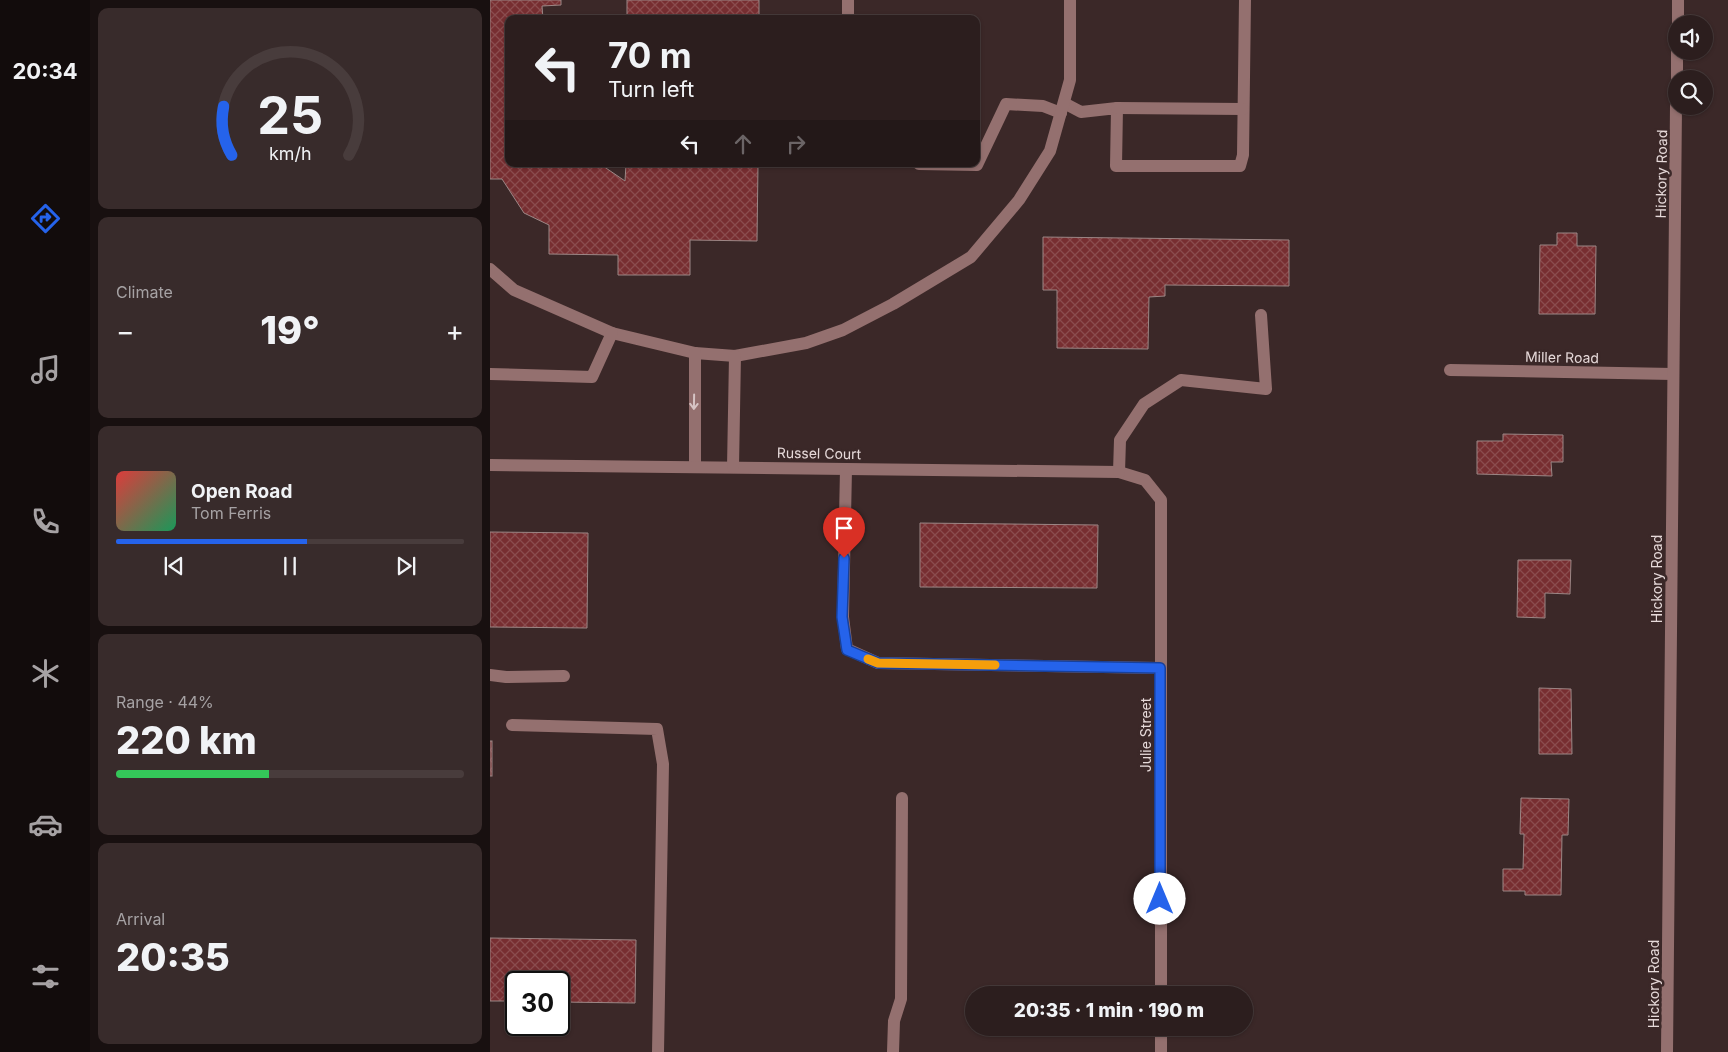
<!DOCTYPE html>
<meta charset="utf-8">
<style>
body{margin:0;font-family:Inter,sans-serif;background:#382b2b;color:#f1f3f6;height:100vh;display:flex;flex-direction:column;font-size:19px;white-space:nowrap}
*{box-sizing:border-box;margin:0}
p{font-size:16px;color:#a6a2a4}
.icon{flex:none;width:28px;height:28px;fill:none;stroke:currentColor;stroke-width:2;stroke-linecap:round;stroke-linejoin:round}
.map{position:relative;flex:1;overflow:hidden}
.panel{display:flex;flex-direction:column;gap:8px;padding:8px;background:#181010;width:400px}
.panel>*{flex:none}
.top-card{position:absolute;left:15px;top:15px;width:475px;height:152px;border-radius:10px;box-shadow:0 1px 4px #0004,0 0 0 1px #483c3c;background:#2c1e1e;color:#f1f3f6;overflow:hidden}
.fabs{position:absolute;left:1178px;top:15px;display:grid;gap:10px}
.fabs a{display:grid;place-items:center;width:45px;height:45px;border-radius:50%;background:#2c1e1e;box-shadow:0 1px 4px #0004,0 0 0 1px #483c3c;font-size:25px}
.speed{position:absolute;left:15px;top:971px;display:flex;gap:10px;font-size:25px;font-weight:700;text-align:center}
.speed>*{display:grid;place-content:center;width:65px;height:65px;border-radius:50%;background:#2c1e1e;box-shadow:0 1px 4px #0004,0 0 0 1px #483c3c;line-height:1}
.speed .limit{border:2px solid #111;border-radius:8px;background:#fff;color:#111}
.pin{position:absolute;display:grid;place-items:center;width:42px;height:42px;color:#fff;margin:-51px -21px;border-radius:50% 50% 50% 0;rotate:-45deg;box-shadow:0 0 5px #0007}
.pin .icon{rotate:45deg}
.me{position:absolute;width:55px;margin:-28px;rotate:0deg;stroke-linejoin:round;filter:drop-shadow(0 0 4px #0008)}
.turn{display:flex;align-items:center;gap:18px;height:105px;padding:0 20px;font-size:22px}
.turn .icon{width:65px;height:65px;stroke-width:2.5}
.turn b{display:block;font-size:35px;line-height:42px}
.lanes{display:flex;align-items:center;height:48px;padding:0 20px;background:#0003;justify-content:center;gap:25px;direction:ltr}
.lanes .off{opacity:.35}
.big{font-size:38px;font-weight:800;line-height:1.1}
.panel .tile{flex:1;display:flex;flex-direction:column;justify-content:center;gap:8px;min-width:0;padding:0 18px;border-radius:10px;background:#382b2b}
.panel .dial{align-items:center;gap:0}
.dial svg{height:130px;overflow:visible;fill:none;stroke:#483c3c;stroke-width:7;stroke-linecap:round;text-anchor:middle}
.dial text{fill:#f1f3f6;stroke:none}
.song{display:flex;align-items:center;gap:15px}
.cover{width:60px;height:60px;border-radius:8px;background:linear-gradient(135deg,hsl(0 70% 55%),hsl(150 70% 35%))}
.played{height:5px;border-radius:2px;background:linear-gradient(90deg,#2563eb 55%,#483c3c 55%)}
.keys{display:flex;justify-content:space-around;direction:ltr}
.heat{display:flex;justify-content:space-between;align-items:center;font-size:28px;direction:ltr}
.charge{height:8px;border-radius:4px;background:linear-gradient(90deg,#34c759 44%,#483c3c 0)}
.trip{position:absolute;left:475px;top:986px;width:288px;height:50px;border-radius:25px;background:#2c1e1e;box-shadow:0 1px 4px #0004,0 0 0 1px #483c3c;font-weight:800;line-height:50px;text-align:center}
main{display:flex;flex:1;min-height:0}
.dock{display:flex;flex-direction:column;width:90px;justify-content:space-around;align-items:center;background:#120c0c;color:#a6a2a4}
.dock .icon{width:35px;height:35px}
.dock .active{color:#2563eb}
.dock b{font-size:22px;color:#f1f3f6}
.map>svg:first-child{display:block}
.building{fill:url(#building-cross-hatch);stroke:#9c8685}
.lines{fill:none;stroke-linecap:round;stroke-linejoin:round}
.minor{stroke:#94706f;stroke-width:12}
.oneway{stroke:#d6c4c4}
.route-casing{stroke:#184099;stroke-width:12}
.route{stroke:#2563eb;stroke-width:9}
.slow{stroke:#f59e0b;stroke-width:9}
.labels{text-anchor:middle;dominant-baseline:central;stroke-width:5;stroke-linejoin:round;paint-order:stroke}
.street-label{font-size:14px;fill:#e6d9d9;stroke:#3b2828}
</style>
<main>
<nav class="dock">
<b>20:34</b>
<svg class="icon active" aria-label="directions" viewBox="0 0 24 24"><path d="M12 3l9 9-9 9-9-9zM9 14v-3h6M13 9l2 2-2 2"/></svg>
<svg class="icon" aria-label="music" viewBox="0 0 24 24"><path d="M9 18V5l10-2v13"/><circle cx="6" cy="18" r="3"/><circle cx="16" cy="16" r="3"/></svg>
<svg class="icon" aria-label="phone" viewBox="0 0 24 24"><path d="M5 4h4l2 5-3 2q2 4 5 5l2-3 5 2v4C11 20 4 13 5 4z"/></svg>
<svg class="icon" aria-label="climate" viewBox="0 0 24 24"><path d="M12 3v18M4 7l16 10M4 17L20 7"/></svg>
<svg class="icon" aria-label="car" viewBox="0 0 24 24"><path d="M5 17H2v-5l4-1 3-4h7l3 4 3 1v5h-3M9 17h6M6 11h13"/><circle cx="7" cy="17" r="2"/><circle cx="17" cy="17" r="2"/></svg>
<svg class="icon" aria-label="filters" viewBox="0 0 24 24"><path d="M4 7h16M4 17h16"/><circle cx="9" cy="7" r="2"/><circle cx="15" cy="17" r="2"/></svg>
</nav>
<section class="panel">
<div class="tile dial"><svg viewBox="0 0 100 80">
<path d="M14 69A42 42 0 1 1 86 69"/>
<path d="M14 69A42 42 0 0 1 9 39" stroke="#2563eb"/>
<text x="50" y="56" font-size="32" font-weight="700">25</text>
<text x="50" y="72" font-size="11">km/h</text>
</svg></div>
<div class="tile"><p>Climate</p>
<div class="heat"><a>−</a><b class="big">19°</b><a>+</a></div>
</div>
<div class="tile">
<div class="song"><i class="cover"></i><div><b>Open Road</b><p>Tom Ferris</p></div></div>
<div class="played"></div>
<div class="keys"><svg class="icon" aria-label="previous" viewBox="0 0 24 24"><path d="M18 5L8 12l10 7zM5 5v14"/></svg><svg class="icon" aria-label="pause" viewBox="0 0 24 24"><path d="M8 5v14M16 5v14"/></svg><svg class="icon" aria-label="next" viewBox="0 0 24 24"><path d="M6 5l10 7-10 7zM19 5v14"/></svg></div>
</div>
<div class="tile"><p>Range · 44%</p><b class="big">220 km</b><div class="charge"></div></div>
<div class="tile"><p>Arrival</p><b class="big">20:35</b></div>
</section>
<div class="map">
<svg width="1238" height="1052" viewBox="0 0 1238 1052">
<defs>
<pattern id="building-cross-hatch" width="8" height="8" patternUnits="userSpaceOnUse" patternTransform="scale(1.25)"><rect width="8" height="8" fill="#772e31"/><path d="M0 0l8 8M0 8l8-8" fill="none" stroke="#8a4c4e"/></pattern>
</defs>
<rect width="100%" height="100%" fill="#3b2828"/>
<g class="building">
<polygon points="0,0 71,0 71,5 52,6 53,19 19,19 19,164 110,164 135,181 136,164 268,164 267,241 200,240 200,275 128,275 128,255 59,254 59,225 34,213 12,179 0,179"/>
<rect x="137" y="0" width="132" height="19"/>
<polygon points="1067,233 1087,233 1087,246 1106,246 1105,314 1049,314 1050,245 1067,245"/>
<polygon points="553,237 799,240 799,286 675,285 675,296 659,297 658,349 567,348 567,290 553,290"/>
<polygon points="1013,434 1073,435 1073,462 1061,462 1062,476 987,474 987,441 1013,441"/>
<polygon points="430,523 608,525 607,588 430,587"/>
<polygon points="0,532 98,533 97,628 0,627"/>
<polygon points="1028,560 1081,560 1080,594 1055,593 1055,618 1027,617"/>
<polygon points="1049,688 1081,689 1082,754 1049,754"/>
<rect x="0" y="741" width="2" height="35"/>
<polygon points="1031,798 1079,799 1078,835 1072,835 1071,895 1035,895 1035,891 1013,891 1013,869 1033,869 1034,834 1030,834"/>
<polygon points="0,938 146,940 145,1003 69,1002 69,982 26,982 26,1001 0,1001"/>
</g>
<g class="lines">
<g class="minor">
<polyline points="358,19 358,0"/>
<polyline points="1188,24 1188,0"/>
<polyline points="1187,79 1187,51"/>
<polyline points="574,103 591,112 627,108 626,166 750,166 753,155 755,0"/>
<polyline points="627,108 753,109"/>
<polyline points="429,164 487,165 516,104 553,106 571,113"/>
<polyline points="0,269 24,290 122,333 205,353 245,356 316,343 353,330 403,304 481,257 529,200 560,151 580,80 580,0"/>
<polyline points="205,353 205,467"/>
<polyline points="960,370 1183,374"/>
<polyline points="0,374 102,377 122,333"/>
<polyline points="0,465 629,472 655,480 671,500 671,995"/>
<polyline points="243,467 245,356"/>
<polyline points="356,469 353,617 357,649 388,663 670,668"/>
<polyline points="629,472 630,440 654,404 691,380 776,389 771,315"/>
<polyline points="0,675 16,677 74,676"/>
<polyline points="22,725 167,729 173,764 168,1052"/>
<polyline points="671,1028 671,1052"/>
<polyline points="403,1052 404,1021 411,999 412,798"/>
<polyline points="1177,1052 1186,106"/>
</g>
</g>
<defs><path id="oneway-shaft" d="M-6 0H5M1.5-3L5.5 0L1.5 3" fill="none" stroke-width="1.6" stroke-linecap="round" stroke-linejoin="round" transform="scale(1.25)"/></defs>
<use class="oneway" href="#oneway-shaft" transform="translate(204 402) rotate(91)"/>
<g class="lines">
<g class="route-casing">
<polyline id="route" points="354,558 352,617 357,650 388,663 670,668 670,899"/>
</g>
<use href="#route" class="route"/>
<polyline class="slow" points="378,659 388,663 505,665"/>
</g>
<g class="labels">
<g class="street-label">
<text transform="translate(1171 174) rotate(-89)">Hickory Road</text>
<text transform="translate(1072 357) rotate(1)">Miller Road</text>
<text transform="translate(329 453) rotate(1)">Russel Court</text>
<text transform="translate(1166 579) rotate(-90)">Hickory Road</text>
<text transform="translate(655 735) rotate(-90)">Julie Street</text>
<text transform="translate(1163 984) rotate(-90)">Hickory Road</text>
</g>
</g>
</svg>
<div class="fabs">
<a><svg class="icon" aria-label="sound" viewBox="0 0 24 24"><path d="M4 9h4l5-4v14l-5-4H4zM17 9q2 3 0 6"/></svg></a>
<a><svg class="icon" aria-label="search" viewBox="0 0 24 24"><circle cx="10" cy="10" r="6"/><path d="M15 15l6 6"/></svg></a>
</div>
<div class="speed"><div class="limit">30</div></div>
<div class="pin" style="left:354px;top:558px;background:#d93025"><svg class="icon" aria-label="arrive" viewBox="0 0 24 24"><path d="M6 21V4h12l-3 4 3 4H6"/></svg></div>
<svg class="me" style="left:670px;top:899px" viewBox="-20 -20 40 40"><circle r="19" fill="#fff"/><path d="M0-13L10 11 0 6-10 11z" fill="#2563eb"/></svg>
<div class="trip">20:35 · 1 min · 190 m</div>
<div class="top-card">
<div class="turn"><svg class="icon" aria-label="left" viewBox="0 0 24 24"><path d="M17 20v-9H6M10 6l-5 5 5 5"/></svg><div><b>70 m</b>Turn left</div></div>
<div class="lanes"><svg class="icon" aria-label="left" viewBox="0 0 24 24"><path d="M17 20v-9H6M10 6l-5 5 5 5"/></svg><svg class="icon off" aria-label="ahead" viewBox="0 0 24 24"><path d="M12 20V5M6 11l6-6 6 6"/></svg><svg class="icon off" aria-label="right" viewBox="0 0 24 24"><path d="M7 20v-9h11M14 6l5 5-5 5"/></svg></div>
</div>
</div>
</main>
